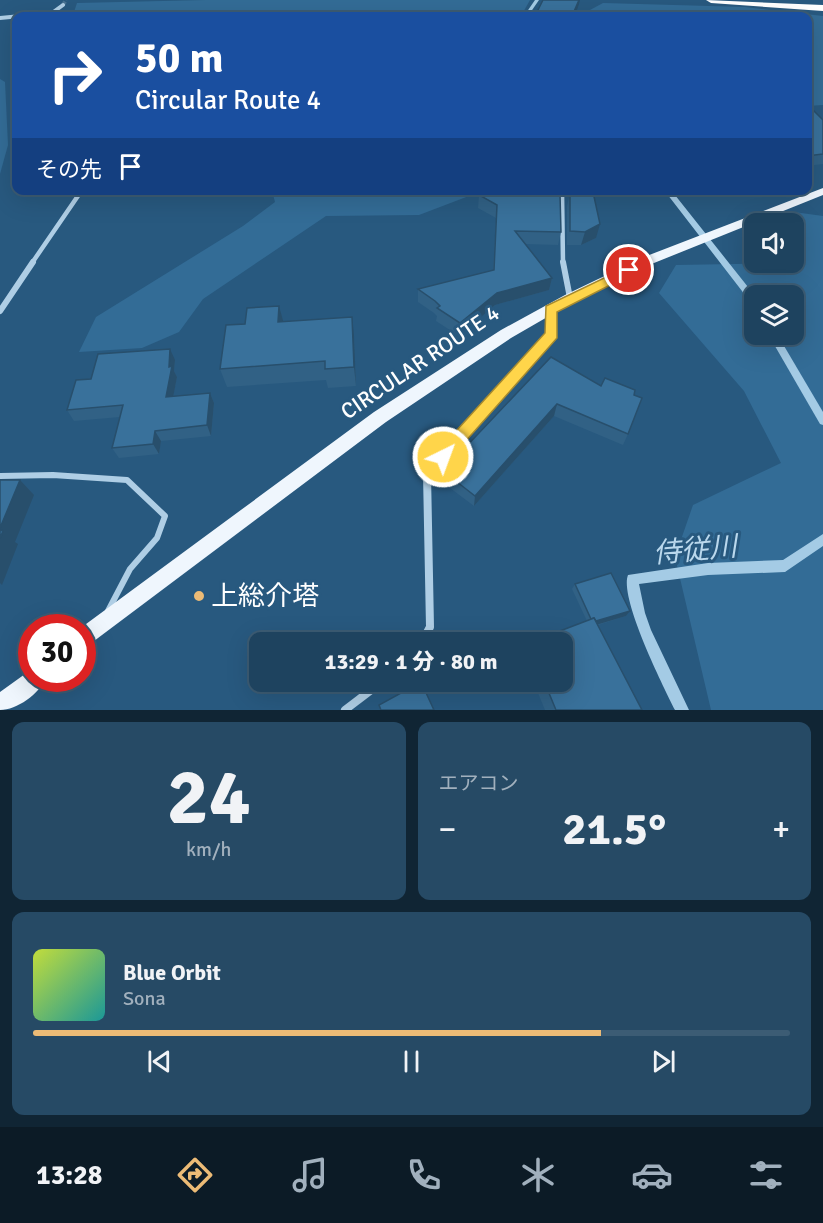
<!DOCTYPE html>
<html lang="ja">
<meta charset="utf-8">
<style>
body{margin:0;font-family:Signika,"Noto Sans JP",sans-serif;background:#264a65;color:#f1f3f6;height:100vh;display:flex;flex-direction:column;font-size:22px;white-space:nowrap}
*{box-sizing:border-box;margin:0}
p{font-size:20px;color:#a1b0bd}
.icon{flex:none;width:33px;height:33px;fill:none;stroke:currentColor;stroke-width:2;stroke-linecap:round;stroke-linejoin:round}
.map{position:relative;height:710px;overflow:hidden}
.side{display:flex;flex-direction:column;gap:12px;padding:12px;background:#102534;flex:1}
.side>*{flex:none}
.guide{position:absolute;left:12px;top:12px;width:800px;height:183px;border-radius:12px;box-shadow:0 6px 24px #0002,0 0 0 2px #3c5c74;background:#1a4fa0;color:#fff;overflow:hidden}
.tools{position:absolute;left:744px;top:213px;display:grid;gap:12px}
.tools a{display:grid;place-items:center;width:60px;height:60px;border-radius:12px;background:#1e435f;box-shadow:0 6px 24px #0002,0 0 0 2px #3c5c74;font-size:30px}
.speed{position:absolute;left:18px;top:614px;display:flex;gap:12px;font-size:30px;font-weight:700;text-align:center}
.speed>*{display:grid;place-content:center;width:78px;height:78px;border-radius:50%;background:#1e435f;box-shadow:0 6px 24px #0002,0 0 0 2px #3c5c74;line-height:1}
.speed .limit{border:9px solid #d22;background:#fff;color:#111}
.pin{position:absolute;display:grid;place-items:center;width:51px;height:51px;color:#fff;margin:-26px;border:3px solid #fff;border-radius:50%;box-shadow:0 2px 6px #0007}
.me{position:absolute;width:66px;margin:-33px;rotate:42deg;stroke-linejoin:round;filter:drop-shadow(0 0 4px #0008)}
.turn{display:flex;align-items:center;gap:21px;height:126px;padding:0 24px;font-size:27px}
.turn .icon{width:78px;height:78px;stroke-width:2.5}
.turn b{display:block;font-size:42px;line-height:51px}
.then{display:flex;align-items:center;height:57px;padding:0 24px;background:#0003;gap:12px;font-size:22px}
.big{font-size:45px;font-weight:800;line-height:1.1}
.side .widget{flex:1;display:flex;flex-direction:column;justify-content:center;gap:9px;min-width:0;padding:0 21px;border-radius:12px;background:#264a65}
.side .dial{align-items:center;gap:0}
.dial b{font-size:78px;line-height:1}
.song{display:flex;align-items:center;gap:18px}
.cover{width:72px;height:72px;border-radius:9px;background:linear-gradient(135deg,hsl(70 70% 55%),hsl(180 70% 35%))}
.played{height:6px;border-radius:3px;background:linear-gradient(90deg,#ecbb76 75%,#3c5c74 75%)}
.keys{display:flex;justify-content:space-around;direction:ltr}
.heat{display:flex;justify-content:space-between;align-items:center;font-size:33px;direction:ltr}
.side .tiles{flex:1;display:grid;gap:12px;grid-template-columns:1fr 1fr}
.widget:last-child{grid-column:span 2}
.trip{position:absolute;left:249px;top:632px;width:324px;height:60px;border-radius:12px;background:#1e435f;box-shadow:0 6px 24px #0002,0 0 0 2px #3c5c74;font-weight:800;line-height:60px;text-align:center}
.menu{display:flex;height:96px;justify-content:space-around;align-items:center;background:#0c1b26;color:#a1b0bd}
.menu .icon{width:42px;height:42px}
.menu .selected{color:#ecbb76}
.menu b{font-size:27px;color:#f1f3f6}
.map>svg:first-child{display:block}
.green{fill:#336c96;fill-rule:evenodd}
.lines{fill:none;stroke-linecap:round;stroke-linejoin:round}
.stream{fill:#a4cbe5;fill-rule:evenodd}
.minor-tunnel{stroke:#487292;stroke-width:4;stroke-dasharray:4 1.5;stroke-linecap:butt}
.service{stroke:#afcee5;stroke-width:6}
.minor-far3{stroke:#afcee5;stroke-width:4}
.minor-far2{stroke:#afcee5;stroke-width:4.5}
.minor-far1{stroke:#afcee5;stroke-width:6}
.minor{stroke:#afcee5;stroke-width:8}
.primary{fill:#eff6fd;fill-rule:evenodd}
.motorway{fill:#fff;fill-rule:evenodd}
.wall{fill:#316185}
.shaded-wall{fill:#284f6c}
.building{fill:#39719b;stroke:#284f6c;stroke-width:1.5}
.route{fill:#ffd54a;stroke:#a68a30;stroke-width:1.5}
.poi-dot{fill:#ecbb76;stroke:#28597f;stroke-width:2}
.labels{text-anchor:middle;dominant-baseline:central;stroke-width:6;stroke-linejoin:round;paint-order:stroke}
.street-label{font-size:22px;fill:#fff;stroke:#28597f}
.near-poi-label{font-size:27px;fill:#fff;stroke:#28597f;text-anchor:start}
.near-water-label{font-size:28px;font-style:italic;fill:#bad8ed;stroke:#28597f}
</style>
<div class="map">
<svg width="823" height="710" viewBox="0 0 823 710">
<rect width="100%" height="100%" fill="#28597f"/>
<g class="green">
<polygon points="205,0 530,0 521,16 73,15 77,3"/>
<polygon points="603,3 745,7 823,16 823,105 807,106 807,16 590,16 590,10"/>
<polygon points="0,79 5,82 8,145 0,174"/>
<polygon points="272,191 482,191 419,215 326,216 203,299 179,332 142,348 79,352 96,317 243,226 275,202"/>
<path d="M794 212 823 216V710H711L675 557 693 505 781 463 744 391 659 293 676 265 798 263ZM754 296H794V334H754Z"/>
</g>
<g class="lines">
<g class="stream">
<polygon points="535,0 539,0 528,16 524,16"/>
<polygon points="664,190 671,190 748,287 754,299 754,308 751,307 742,291"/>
<polygon points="768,334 777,334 823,412 823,425 820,424"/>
<path d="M823 534V546L785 572 708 575 639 584 645 613 651 630 689 710H675C663 686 619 598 628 575L708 563 783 560Z"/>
</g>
<polyline class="minor-tunnel" points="63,5 66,0"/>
<polyline class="service" points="0,476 53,475 127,480 165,516 157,538 130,569 108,611"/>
<polyline class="minor-far3" points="0,18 52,13 63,5"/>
<g class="minor-far2">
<polyline points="562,190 563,263"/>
<polyline points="32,263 82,190"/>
</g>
<g class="minor-far1">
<polyline points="563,262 570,298"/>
<polyline points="0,311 33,262"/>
<polyline points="442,457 552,335 551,310"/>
</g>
<g class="minor">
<polyline points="422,642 430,627 427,474 443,456"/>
<polyline points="345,710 383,681"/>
</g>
<g class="primary">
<polygon points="823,188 823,195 654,263 575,301 511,338 386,422 82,650 82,627 374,412 501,330 565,295 644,257"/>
<path d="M32 669V678H46C39 694 17 710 0 710V692Z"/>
</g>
<polygon class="motorway" points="706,0 823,5 823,11 711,3"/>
</g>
<g class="wall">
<polygon points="807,105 823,120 823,164 807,166"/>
<polygon points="570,193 596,238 581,245 567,245 567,206"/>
<polygon points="555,194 561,232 558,245 525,244 552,278 549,290 495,305 459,336 436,321 437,316 434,313 418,302 418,289 493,270 496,218 478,208 479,195"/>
<polygon points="283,321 354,336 356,386 328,388 326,380 227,387 220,369"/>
<polygon points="551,357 601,386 634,395 628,434 623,445 554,416 474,506 442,482 443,471"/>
<polygon points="175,360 174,371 177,377 173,397 210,393 214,403 211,436 161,441 159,454 119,458 112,448 120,417 74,421 67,410"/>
<polygon points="575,584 630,611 626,616 598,625 642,710 545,710 533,681 562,681 587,621 572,589"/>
</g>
<g class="shaded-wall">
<polygon points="579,0 580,0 579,4 575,16 572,16"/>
<polygon points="600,224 596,238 581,245 585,232"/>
<polygon points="552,278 549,290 495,305 459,336 460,323 497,293"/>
<polygon points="279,306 284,324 278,322"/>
<polygon points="352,317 354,336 356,386 354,367"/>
<polygon points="170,349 175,360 174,371 177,377 171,408 166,397"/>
<polygon points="210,393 214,403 211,436 207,425"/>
<polygon points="557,404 554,416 474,506 475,496"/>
<polygon points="155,431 161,441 159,454 153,444"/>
<polygon points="20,480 34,495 15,542 18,544 2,585 0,583 0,528"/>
<polygon points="630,611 626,616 589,627 592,622"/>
</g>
<g class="building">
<polygon points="543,0 579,0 572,16 535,16"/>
<polygon points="807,105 808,105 823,120 823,154 807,156"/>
<polygon points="485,190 555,190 555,194 560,194 561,232 515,231 552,278 497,293 460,323 437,308 440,306 435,301 418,289 494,270 497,205 479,195"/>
<polygon points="593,192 600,224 585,232 570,231 570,193"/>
<polygon points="279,306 278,322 352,317 354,367 325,369 325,361 220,369 226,325 245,324 247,308"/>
<polygon points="170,349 169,367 172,366 166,397 210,393 207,425 155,431 153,444 112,448 123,405 67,410 76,380 91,379 98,354"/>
<polygon points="551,357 601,386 605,378 635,390 634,395 642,398 628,434 557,404 475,496 443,471"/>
<polygon points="0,480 20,480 0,528"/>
<polygon points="0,530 3,531 0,538"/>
<polygon points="611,573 630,611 596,621 594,618 591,619 575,584"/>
<polygon points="594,618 642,710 556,710 544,681 562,681 562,642 531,642"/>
<polygon points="421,682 434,710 381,710 379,705"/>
</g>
<polygon class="route" points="629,266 634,267 634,273 557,312 557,338 448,461 437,461 435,457 437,452 545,333 546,306"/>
<circle class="poi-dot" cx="199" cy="596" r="6"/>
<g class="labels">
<g class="street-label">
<text transform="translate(420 362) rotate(-34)">CIRCULAR ROUTE 4</text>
</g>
<g class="near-poi-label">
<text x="211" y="596">上総介塔</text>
</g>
<g class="near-water-label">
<text transform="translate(695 550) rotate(-5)">侍従川</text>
</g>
</g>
</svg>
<div class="tools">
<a><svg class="icon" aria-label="sound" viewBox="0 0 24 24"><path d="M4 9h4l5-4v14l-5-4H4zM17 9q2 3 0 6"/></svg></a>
<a><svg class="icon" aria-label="layers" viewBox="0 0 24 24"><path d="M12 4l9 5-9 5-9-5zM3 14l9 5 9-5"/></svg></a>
</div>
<div class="speed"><div class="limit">30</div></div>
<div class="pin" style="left:629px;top:270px;background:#d93025"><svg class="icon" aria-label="arrive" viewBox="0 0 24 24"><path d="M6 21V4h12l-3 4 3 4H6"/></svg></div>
<svg class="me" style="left:443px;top:457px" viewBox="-20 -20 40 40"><circle r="17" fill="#ffd54a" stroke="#fff" stroke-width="3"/><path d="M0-11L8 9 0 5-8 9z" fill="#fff"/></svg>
<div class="trip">13:29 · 1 分 · 80 m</div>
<div class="guide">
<div class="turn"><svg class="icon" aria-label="right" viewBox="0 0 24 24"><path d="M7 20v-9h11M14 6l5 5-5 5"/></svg><div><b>50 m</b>Circular Route 4</div></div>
<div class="then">その先<svg class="icon" aria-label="arrive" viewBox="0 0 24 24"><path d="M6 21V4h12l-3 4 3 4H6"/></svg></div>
</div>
</div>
<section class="side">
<div class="tiles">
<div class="widget dial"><b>24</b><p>km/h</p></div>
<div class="widget"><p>エアコン</p>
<div class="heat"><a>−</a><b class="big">21.5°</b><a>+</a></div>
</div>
<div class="widget">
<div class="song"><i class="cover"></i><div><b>Blue Orbit</b><p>Sona</p></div></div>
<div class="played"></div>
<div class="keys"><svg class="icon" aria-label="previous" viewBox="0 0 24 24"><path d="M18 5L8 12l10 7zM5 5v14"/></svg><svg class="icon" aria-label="pause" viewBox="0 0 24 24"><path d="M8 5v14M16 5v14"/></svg><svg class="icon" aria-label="next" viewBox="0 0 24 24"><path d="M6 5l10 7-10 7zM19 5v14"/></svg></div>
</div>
</div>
</section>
<nav class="menu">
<b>13:28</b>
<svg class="icon selected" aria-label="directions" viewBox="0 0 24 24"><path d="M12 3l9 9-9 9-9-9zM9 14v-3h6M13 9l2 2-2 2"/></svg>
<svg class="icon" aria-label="music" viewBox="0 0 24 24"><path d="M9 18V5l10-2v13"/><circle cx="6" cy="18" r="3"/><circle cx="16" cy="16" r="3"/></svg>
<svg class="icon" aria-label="phone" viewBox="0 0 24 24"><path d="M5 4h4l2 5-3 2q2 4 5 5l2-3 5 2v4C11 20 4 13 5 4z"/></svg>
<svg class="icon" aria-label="climate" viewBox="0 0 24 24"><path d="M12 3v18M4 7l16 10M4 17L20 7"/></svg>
<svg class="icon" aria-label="car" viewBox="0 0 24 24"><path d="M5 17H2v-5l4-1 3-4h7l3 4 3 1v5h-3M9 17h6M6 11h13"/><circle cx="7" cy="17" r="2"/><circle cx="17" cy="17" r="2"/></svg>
<svg class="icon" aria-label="filters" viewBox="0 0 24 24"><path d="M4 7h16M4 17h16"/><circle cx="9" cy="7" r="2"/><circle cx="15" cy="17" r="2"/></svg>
</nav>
